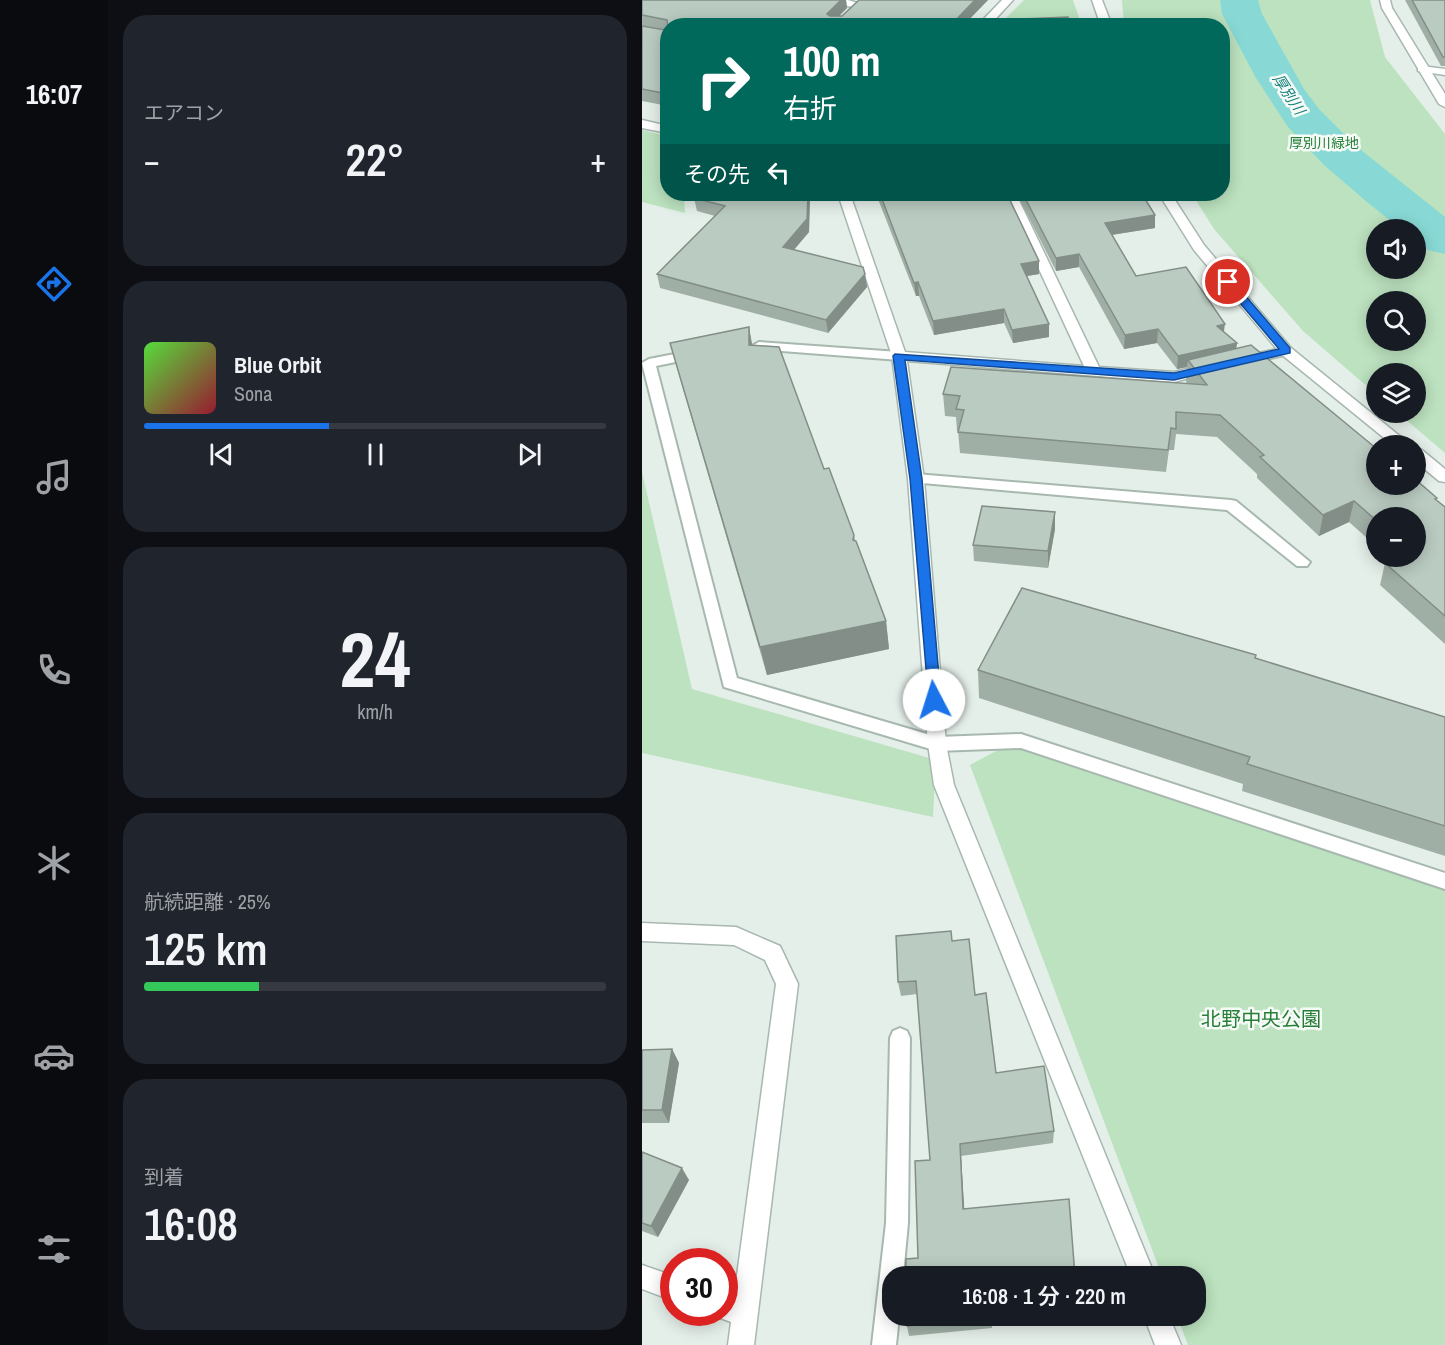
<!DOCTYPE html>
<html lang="ja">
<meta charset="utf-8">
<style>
body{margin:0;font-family:"Archivo Narrow","Noto Sans JP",sans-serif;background:#20242c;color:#f1f3f6;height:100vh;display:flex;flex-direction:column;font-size:22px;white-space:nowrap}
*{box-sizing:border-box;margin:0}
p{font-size:20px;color:#9ea1a6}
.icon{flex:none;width:33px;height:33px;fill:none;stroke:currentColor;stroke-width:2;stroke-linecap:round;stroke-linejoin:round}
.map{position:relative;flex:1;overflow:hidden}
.side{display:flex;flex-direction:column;gap:15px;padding:15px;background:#0d0f14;width:534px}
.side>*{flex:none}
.hud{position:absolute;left:18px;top:18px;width:570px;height:183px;border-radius:24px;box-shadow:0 3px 15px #0003;background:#00695c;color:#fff;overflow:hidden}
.buttons{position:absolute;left:724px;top:219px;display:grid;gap:12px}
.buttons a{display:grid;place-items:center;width:60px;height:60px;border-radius:50%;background:#171b24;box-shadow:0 3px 15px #0003;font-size:30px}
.speed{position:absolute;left:18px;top:1248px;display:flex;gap:12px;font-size:30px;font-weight:700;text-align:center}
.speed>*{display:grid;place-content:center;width:78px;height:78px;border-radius:50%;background:#171b24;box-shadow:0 3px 15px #0003;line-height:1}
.speed .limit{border:9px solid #d22;background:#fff;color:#111}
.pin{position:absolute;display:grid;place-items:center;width:51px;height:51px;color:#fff;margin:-26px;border:3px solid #fff;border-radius:50%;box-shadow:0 2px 6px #0007}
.me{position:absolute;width:66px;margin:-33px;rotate:355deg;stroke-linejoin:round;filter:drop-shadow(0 0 4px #0008)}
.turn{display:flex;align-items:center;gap:21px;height:126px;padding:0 24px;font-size:27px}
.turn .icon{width:78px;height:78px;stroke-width:2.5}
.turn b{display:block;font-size:42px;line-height:51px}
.then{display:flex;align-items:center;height:57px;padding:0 24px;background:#0003;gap:12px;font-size:22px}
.big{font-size:45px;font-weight:600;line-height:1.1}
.side .card{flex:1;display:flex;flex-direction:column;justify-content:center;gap:9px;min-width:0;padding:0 21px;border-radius:24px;background:#20242c}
.side .dial{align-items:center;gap:0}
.dial b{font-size:78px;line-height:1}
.song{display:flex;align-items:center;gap:18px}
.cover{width:72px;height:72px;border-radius:9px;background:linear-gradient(135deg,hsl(110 70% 55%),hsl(350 70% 35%))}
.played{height:6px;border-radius:3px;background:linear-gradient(90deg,#1a73e8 40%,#363941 40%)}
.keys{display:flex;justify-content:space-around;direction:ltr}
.heat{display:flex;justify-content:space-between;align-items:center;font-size:33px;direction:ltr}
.charge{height:9px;border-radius:4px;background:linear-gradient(90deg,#34c759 25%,#363941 0)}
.trip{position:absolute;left:240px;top:1266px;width:324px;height:60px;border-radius:24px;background:#171b24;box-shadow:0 3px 15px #0003;font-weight:600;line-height:60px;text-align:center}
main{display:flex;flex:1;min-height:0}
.tabs{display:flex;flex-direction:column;width:108px;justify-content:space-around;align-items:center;background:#090b0e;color:#9ea1a6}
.tabs .icon{width:42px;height:42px}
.tabs .current{color:#1a73e8}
.tabs b{font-size:27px;color:#f1f3f6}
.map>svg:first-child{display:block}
.green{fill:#bce2bf;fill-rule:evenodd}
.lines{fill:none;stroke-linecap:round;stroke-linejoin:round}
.river{fill:#88d9d5;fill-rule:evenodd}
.service-casing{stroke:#a7b8af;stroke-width:4}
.minor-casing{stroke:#a7b8af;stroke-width:3}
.tertiary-casing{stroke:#a7b8af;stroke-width:3}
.service{fill:#fff;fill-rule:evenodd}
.minor{fill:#fff;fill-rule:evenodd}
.tertiary{fill:#fff;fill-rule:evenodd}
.wall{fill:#a0afa6}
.shaded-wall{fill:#828e87}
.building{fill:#bacbc1;stroke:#828e87;stroke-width:1.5}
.route{fill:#1a73e8;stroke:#114b97;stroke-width:1.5}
.labels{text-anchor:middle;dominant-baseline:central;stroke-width:5;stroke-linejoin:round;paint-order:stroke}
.far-park-label{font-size:14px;fill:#277f37;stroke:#f6fbf8}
.far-water-label{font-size:15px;font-style:italic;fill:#15807c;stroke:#f6fbf8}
.near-park-label{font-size:20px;fill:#277f37;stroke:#f6fbf8}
</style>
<main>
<nav class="tabs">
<b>16:07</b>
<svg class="icon current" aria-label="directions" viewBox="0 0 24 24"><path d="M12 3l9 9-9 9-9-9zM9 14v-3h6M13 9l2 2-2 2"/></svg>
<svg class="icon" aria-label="music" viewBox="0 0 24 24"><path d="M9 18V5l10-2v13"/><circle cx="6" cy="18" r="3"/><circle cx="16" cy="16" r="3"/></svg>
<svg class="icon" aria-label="phone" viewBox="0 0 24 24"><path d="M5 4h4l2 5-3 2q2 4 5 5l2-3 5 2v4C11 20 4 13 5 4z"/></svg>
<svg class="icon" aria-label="climate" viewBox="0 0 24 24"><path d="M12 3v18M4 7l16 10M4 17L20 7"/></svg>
<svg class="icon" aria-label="car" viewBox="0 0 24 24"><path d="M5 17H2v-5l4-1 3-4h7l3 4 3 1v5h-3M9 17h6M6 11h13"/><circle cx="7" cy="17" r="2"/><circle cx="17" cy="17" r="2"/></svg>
<svg class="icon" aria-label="filters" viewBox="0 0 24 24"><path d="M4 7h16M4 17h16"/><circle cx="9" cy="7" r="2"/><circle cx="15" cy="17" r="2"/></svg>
</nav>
<section class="side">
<div class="card"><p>エアコン</p>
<div class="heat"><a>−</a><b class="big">22°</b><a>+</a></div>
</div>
<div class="card">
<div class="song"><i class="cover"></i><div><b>Blue Orbit</b><p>Sona</p></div></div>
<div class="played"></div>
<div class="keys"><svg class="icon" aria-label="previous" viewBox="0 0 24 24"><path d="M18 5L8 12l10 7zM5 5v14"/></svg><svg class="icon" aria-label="pause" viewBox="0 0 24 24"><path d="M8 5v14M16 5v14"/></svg><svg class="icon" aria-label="next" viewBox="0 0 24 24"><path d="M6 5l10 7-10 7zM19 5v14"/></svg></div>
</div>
<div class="card dial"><b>24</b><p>km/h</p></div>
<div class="card"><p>航続距離 · 25%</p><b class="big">125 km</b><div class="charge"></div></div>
<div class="card"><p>到着</p><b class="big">16:08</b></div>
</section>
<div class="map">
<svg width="803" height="1345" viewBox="0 0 803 1345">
<rect width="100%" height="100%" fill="#e5efe9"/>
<g class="green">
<polygon points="382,0 431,0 439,23 356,26"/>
<path d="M480 0H728L743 57 803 134V453L756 413 774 412V374H735V395L661 331 572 229 550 194H580V26L482 25ZM735 230H774V268H735ZM735 302H774V340H735Z"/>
<polygon points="0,130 25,136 26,194 42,194 43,213 0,202"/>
<polygon points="0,472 50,689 294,760 291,817 0,753"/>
<polygon points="380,737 803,887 803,1345 546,1345 535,1316 554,1316 554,1276 520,1276 328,765"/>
</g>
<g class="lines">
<polygon class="river" points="578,0 616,0 620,14 662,89 677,109 714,146 803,217 803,254 786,250 774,241 774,230 760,230 725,202 682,165 646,127 614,78 580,14"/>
<g class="service-casing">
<g id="service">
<polygon points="117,342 257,352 264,356 257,360 112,349 110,346"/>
<polygon points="53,350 60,354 58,357 14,366 95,678 295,737 379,734 803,873 803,889 379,748 295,751 82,687 0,363 7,359"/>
<polygon points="274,474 589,500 594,501 668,562 665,566 655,566 585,510 269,482 267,479 269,476"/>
<polygon points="258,1028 265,1031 268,1038 266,1223 261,1276 250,1276 250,1316 257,1316 254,1345 230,1345 244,1223 248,1038 251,1031"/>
</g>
</g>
<g class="minor-casing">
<g id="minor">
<polygon points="183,0 206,0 222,5 217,8 188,3"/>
<polygon points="360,0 371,0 347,26 335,26"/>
<polygon points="780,66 803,69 803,75 776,71 776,67"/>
<polygon points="0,120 26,126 26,133 0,128"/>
<polygon points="196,194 208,194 263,352 442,366 362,194 374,194 457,367 532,372 569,363 576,368 574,371 532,382 265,361 282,479 304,744 312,785 513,1276 489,1276 292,785 286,744 266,479 250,356"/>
<polygon points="644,347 651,351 649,354 599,365 592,361 594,358"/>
<polygon points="0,923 94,927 138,946 156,984 112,1345 86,1345 89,1322 73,1316 72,1312 82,1312 82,1295 92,1298 134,984 123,960 92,945 0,941"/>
<polygon points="0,1265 32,1276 32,1301 0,1289"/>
<polygon points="502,1316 527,1316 539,1345 513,1345"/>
</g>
</g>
<g class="tertiary-casing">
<g id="tertiary">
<polygon points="450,0 460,0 470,26 459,26"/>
<polygon points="738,0 748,0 750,8 803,94 803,107 797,104 740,8"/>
<polygon points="517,194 529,194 562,245 649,348 770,446 752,446 639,354 552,250"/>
<polygon points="774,449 780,450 803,469 803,482 797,481 774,462"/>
</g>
</g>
<use href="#service" class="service"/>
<use href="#minor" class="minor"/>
<use href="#tertiary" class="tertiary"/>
</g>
<g class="wall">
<polygon points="0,0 204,0 205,8 197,16 200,16 217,0 346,0 325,21 428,26 26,26 26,106 0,101"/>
<polygon points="763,0 803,0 803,66 799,66"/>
<polygon points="57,194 168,194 167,232 152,250 223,274 225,287 186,333 18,288 15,274 73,216 55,211 52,198"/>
<polygon points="234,194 365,194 397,261 397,274 385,276 407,324 407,337 371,343 362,323 292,335 277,296 274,296"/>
<polygon points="375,194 500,194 513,215 513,228 470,235 494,276 582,332 595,343 594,349 803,507 803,644 738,585 743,563 750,560 746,556 774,556 774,518 735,518 735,547 707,522 677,536 615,478 615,474 575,437 534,434 532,450 527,450 524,472 318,453 316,431 315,431 314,417 303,416 301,394 545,384 544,381 545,367 535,369 515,343 482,349 437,267 414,271"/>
<polygon points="107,327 110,345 182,469 212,535 213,540 244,621 247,649 125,675 36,372 28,343"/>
<polygon points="413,529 406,568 332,561 331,545"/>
<polygon points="613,658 803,717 803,856 600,791 601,784 337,698 336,670"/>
<polygon points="310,941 333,995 354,1073 412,1131 411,1143 319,1156 322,1209 276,1258 288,1160 275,994 259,996 256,982"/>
<polygon points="30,1049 37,1063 27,1123 0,1123 0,1050"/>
<polygon points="0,1152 47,1180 16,1237 0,1231"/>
<polygon points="349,1316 350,1328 267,1336 265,1326"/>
</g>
<g class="shaded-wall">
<polygon points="199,0 204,0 205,8 187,26 185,14"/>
<polygon points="333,0 346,0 321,26 312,22"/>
<polygon points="166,194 168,194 167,232 143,260 141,247"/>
<polygon points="513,215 513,228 462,236 463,223"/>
<polygon points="437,254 437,267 414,271 414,258"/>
<polygon points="397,261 397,274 379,277 379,264"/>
<polygon points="223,274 225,287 186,333 184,320"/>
<polygon points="276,282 277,296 274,296 272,283"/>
<polygon points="362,309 362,323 292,335 291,321"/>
<polygon points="407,324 407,337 371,343 370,330"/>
<polygon points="583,324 581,338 575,326"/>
<polygon points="107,327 112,356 107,345"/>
<polygon points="516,329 515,343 482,349 483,335"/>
<polygon points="595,343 593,356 546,360 545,367 535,369 536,356"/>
<polygon points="712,501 707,522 677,536 681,515"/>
<polygon points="413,512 413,529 406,568 406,551"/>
<polygon points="244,621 247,649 125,675 118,647"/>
<polygon points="30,1049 37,1063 27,1123 20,1110"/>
<polygon points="318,1144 319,1156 323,1220 321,1209"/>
<polygon points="40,1168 47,1180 16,1237 9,1226"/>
</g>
<g class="building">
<polygon points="0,0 199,0 185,14 188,16 200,16 217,0 333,0 312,22 426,17 428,26 26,26 25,20 0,15"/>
<polygon points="770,0 803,0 803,57 801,57"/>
<polygon points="0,26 23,30 26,28 26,94 0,89"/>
<polygon points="57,194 166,194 165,219 141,247 221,267 223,274 184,320 15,274 83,206 52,198"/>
<polygon points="238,194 365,194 397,261 379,264 407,324 370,330 362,309 291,321 276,282 272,283"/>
<polygon points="381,194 500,194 513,215 463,223 494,276 544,267 583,324 575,326 595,343 536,356 516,329 483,335 437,254 414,258"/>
<polygon points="107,327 107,345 137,347 182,469 187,468 212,535 211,540 214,541 244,621 118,647 28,343"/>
<polygon points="609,345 735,449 735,484 774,484 774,480 795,498 793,499 803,507 803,616 743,563 757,556 774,556 774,518 735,518 735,521 712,501 681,515 618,457 622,455 578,415 534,412 534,429 529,428 526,450 316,432 322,410 314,409 318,396 301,394 309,367 565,385 546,360"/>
<polygon points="340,506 413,512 406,551 331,545"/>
<polygon points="380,588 614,655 613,658 803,717 803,826 605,764 608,757 336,670"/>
<polygon points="309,931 310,941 327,939 333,995 344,993 354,1073 402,1066 412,1131 318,1144 321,1209 427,1199 433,1276 264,1276 264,1259 276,1258 273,1161 288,1160 274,981 256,982 254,936"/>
<polygon points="30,1049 20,1110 0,1110 0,1050"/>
<polygon points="0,1152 40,1168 9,1226 0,1223"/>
<polygon points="265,1316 349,1316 349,1319 265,1326"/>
</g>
<polygon class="route" points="586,279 590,280 648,348 648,353 532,380 263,360 280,479 299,700 292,706 287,704 268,479 251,356 253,354 532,373 637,349 582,284 582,280"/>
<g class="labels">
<g class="far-park-label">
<text x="682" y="143">厚別川緑地</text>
</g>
<g class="far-water-label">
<text transform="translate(647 94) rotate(57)">厚別川</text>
</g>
<g class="near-park-label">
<text x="619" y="1018">北野中央公園</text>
</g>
</g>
</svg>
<div class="buttons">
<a><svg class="icon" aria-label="sound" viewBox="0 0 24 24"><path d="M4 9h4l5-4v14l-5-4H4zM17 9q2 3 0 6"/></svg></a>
<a><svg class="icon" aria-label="search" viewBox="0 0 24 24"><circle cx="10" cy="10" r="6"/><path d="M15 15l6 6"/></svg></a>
<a><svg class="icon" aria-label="layers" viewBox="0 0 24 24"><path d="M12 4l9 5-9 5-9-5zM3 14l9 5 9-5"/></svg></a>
<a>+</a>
<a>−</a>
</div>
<div class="speed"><div class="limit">30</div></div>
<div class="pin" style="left:586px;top:282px;background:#d93025"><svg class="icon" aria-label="arrive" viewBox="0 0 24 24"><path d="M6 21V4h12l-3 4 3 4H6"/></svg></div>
<svg class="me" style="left:292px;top:700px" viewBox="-20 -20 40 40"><circle r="19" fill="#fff"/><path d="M0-13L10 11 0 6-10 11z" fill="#1a73e8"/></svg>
<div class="trip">16:08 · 1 分 · 220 m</div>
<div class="hud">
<div class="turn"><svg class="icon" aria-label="right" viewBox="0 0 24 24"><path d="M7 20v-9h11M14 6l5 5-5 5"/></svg><div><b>100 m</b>右折</div></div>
<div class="then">その先<svg class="icon" aria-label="left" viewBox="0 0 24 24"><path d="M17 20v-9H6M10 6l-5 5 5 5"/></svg></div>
</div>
</div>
</main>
